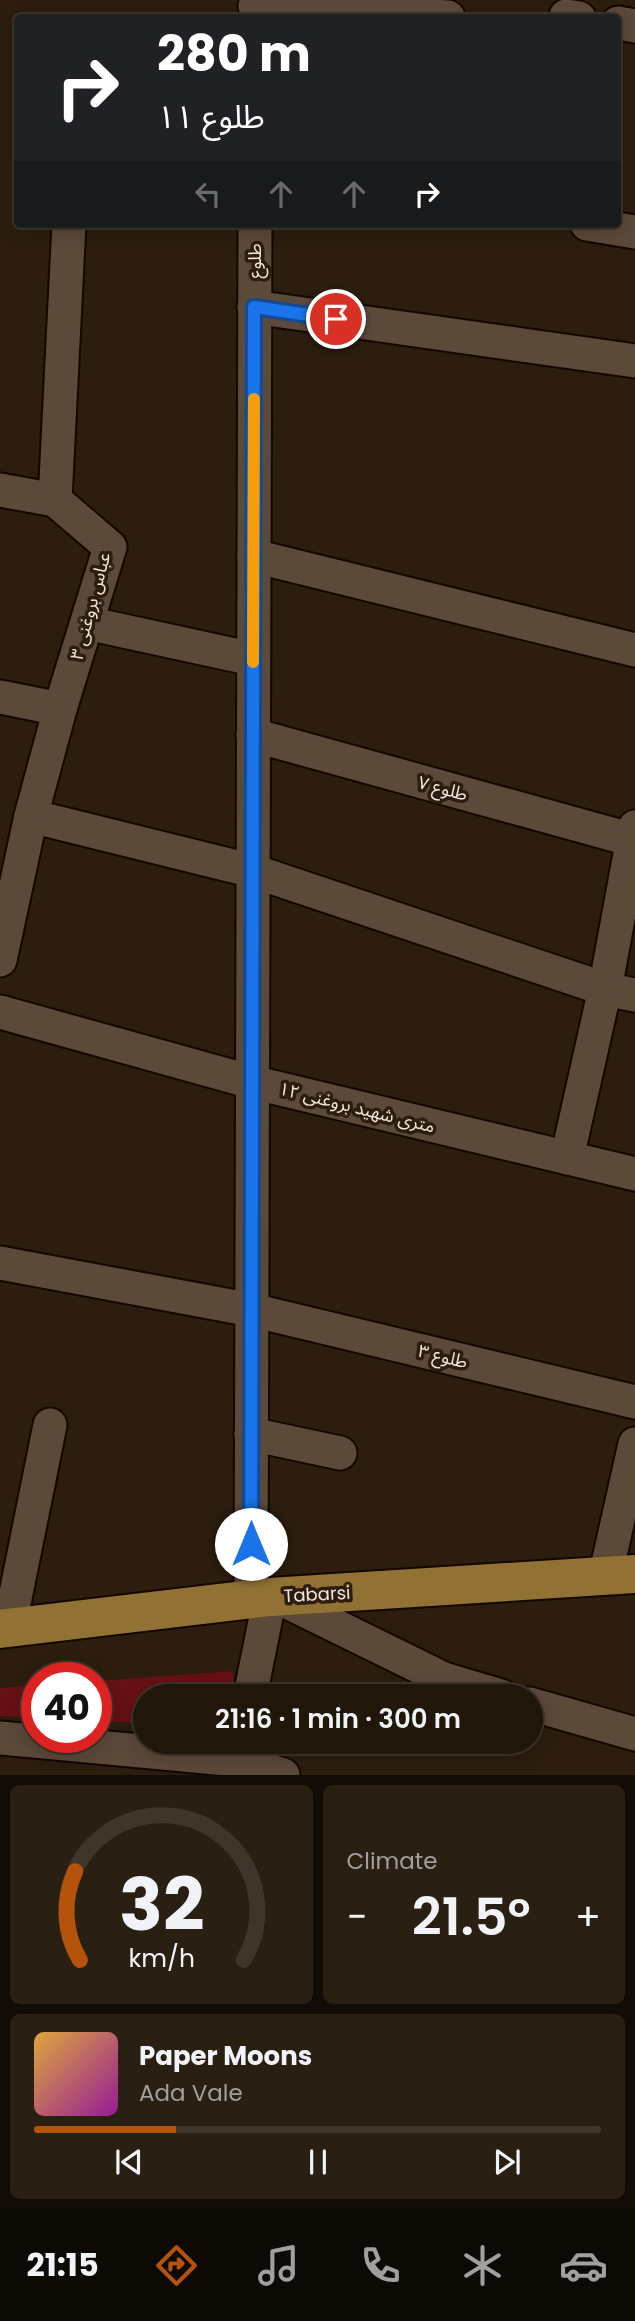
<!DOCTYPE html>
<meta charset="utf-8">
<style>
body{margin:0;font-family:Poppins,"Noto Sans Arabic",sans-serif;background:#291f13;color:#f1f3f6;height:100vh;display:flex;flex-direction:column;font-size:26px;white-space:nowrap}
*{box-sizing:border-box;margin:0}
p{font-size:23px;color:#a29f9c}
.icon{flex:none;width:38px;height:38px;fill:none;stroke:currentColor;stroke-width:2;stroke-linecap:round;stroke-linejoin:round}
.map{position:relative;height:1775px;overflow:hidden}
.side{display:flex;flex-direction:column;gap:10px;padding:10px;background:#120c06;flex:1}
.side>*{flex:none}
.hud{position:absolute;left:14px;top:14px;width:607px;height:214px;border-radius:7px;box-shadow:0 4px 18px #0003,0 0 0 2px #3e352b;background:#202124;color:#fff;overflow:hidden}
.speed{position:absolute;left:21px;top:1662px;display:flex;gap:14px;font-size:35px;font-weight:700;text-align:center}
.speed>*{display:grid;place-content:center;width:91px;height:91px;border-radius:50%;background:#21160a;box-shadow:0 4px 18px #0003,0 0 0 2px #3e352b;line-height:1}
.speed .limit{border:10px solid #d22;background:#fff;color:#111}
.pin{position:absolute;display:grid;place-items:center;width:60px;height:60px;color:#fff;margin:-30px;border:4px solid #fff;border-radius:50%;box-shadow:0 2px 7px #0007}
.me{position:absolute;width:77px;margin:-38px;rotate:0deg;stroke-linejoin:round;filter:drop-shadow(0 0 5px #0008)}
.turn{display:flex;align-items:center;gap:24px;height:147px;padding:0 28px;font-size:32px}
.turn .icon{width:91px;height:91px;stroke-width:2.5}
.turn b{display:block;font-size:49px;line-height:60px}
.lanes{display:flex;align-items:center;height:66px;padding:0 28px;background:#0003;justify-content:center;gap:35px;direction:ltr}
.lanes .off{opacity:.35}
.big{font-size:52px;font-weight:600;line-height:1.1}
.side .card{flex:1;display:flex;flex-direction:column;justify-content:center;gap:10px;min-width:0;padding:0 24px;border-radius:10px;background:#291f13}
.side .dial{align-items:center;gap:0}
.dial svg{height:182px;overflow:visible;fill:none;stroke:#3e352b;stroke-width:7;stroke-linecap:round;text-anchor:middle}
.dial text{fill:#f1f3f6;stroke:none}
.song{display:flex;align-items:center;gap:21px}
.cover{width:84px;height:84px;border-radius:10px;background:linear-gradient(135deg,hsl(40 70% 55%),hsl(300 70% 35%))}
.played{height:7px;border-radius:4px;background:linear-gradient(90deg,#b45309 25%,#3e352b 25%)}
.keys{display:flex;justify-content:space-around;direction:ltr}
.heat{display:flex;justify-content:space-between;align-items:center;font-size:38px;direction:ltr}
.side .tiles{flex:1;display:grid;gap:10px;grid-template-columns:1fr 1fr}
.card:last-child{grid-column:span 2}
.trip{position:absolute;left:133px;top:1684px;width:410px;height:70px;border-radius:35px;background:#21160a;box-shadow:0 4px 18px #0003,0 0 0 2px #3e352b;font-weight:600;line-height:70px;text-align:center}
.tabs{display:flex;height:112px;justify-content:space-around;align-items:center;background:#0d0904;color:#a29f9c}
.tabs .icon{width:49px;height:49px}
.tabs .on{color:#b45309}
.tabs b{font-size:32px;color:#f1f3f6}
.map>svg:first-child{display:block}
.green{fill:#671015}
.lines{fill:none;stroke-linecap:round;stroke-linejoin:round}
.minor-casing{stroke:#140700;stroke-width:37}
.major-casing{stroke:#140700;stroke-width:42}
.minor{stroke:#5b493a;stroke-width:33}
.major{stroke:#917134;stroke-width:38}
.route-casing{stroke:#114b97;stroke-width:18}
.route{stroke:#1a73e8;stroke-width:12}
.slow{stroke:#f59e0b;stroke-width:12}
.labels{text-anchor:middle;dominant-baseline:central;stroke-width:7;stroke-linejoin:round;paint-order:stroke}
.street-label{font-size:18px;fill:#f0e5dc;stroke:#2c1d0e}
</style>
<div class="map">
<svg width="635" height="1775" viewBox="0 0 635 1775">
<rect width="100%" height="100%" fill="#2c1d0e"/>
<g class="green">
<polygon points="233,1671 235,1696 145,1696 145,1723 96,1721 96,1681"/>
<polygon points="37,1685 37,1718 0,1716 0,1688"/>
</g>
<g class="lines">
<g class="minor-casing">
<g id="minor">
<polyline points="255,6 448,17"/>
<polyline points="566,16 579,18"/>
<polyline points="618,23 635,26"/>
<polyline points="587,224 635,232"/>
<polyline points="254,307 635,361"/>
<polyline points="0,490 55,500"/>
<polyline points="254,556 635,650"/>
<polyline points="87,623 253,659"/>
<polyline points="0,697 60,709"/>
<polyline points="253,735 633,840"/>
<polyline points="31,816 253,871 605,989 635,995"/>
<polyline points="0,960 31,816 60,709 110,547 55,500 69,224"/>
<polyline points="0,1012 252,1082 635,1174"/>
<polyline points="567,1158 605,989 635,827"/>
<polyline points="0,1263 252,1310 635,1402"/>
<polyline points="251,1434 340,1453"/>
<polyline points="605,1577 635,1444"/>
<polyline points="277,1597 444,1679 501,1696"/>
<polyline points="251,1599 255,224"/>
<polyline points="9,1628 50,1425"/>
<polyline points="250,1696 270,1597"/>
<polyline points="530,1704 635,1734"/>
<polyline points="0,1738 237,1760"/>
<polyline points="241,1741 237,1760 283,1775"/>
</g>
</g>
<g class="major-casing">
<polyline id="major" points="0,1629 270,1597 635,1574"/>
</g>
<use href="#minor" class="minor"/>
<use href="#major" class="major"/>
</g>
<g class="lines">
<g class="route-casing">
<polyline id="route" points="251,1544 254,307 336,319"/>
</g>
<use href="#route" class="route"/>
<polyline class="slow" points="253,662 254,399"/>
</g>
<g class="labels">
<g class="street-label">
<text transform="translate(254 261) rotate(-90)">طلوع</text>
<text transform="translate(90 606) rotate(-75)">عباس بروغنی ۳</text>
<text transform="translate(443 788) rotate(15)">طلوع ۷</text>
<text transform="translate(357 1107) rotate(14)">۱۲ متری شهید بروغنی</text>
<text transform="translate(443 1356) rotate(14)">طلوع ۳</text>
<text transform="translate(317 1594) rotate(-3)">Tabarsi</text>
</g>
</g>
</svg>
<div class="speed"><div class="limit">40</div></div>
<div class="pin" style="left:336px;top:319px;background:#d93025"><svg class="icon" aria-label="arrive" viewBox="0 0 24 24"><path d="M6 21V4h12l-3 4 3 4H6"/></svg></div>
<svg class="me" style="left:251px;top:1544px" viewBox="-20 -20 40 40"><circle r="19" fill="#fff"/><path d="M0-13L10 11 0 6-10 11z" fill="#1a73e8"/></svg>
<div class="trip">21:16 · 1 min · 300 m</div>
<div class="hud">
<div class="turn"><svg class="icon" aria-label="right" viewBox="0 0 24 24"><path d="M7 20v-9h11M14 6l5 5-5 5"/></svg><div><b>280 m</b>طلوع ۱۱</div></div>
<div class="lanes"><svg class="icon off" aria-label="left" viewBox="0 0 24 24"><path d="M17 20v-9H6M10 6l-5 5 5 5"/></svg><svg class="icon off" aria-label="ahead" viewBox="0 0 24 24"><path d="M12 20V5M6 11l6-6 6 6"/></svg><svg class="icon off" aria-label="ahead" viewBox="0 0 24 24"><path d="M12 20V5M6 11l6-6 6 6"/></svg><svg class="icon" aria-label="right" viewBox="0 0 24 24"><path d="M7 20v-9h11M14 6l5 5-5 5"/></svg></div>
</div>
</div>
<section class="side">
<div class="tiles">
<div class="card dial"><svg viewBox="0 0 100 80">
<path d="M14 69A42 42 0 1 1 86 69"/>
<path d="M14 69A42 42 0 0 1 12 30" stroke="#b45309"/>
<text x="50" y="56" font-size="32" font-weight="700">32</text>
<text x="50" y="72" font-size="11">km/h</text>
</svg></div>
<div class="card"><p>Climate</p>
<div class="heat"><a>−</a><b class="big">21.5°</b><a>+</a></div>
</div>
<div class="card">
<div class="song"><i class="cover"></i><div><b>Paper Moons</b><p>Ada Vale</p></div></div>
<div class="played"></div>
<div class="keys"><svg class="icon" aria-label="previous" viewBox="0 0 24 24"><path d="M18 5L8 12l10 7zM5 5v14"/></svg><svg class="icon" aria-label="pause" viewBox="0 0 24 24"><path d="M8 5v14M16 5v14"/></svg><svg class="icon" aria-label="next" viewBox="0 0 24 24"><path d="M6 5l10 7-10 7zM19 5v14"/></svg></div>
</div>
</div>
</section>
<nav class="tabs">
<b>21:15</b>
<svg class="icon on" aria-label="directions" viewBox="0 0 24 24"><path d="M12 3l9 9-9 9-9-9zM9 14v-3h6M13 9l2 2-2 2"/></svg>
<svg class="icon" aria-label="music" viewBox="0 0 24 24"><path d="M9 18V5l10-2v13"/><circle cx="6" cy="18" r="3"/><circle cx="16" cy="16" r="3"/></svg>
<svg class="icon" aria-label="phone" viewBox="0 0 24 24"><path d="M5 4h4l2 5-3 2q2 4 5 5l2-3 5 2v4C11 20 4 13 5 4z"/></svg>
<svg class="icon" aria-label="climate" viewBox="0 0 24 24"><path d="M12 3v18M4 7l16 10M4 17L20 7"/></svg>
<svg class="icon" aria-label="car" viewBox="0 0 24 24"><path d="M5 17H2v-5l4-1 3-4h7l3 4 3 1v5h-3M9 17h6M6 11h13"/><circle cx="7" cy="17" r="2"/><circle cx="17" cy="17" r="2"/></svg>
</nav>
